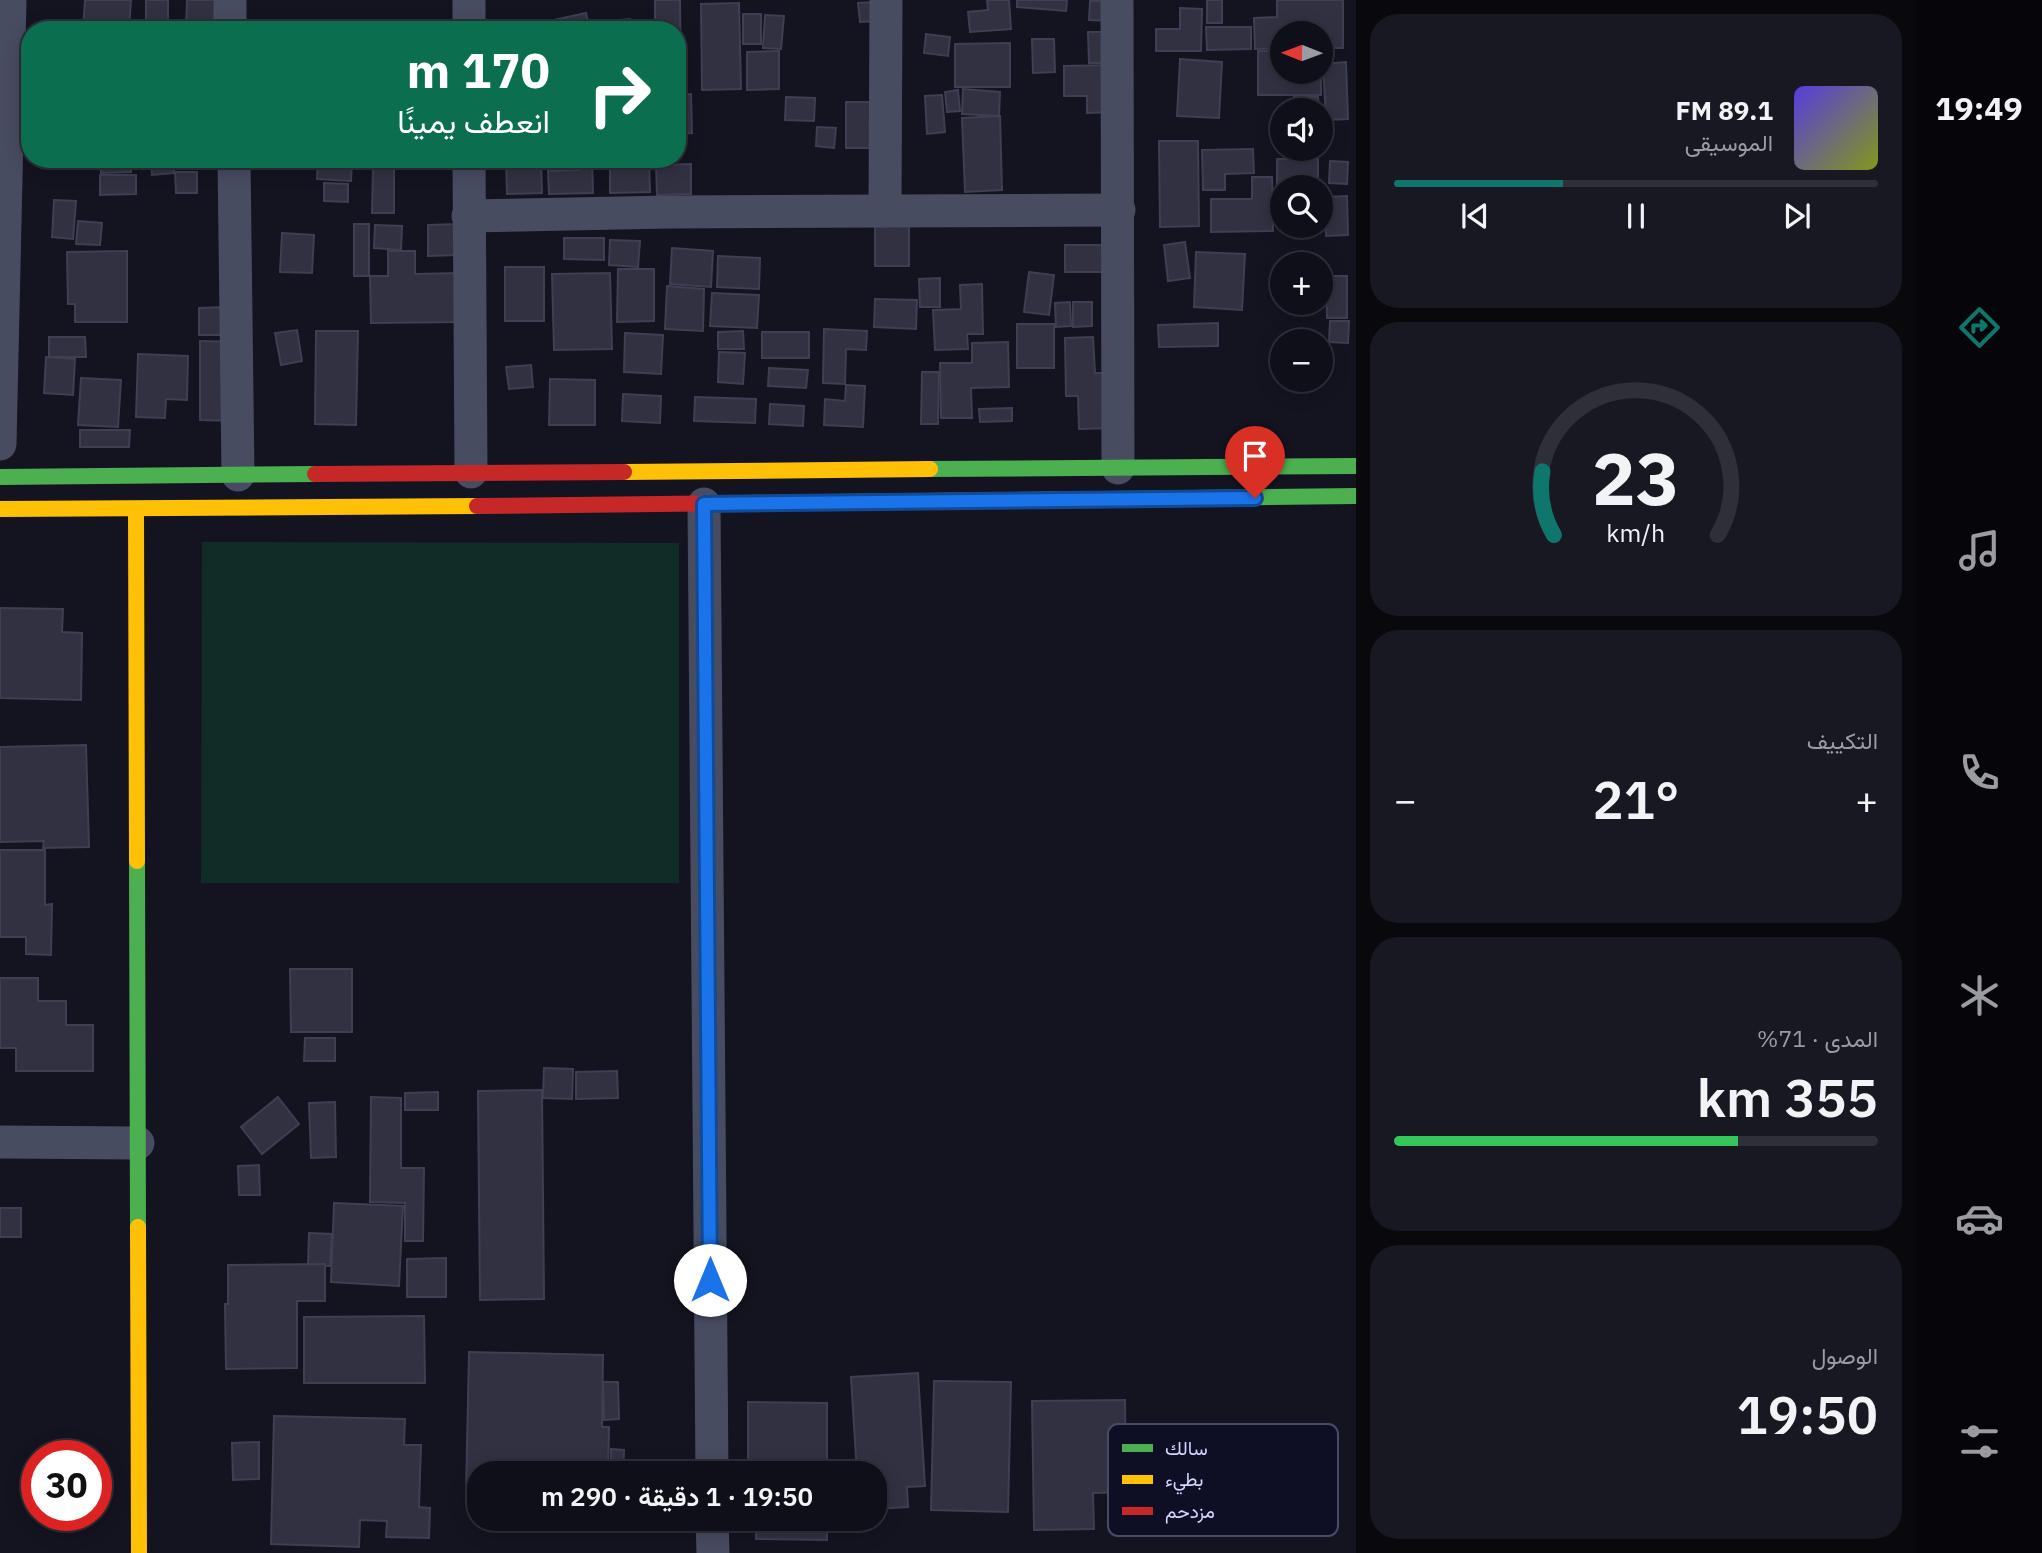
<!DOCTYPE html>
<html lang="ar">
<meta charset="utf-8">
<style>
body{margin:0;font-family:"IBM Plex Sans",Vazirmatn,sans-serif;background:#171821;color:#f1f3f6;direction:rtl;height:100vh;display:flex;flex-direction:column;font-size:26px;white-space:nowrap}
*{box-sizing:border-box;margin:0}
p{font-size:23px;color:#9b9ca2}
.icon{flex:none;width:38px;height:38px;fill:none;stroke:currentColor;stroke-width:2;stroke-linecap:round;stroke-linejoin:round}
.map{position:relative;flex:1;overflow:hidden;direction:ltr}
.side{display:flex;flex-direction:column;gap:14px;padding:14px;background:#08080d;width:560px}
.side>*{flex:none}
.guide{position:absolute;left:21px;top:21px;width:665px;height:147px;border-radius:28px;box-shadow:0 4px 18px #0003,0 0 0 2px #2e2f37;direction:rtl;background:#0b6e4f;color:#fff;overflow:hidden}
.needle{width:46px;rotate:271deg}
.fabs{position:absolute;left:1270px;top:21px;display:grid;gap:14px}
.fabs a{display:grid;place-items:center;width:63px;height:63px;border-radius:50%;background:#0e0f18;box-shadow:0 4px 18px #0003,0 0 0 2px #2e2f37;font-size:35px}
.speed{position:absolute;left:21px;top:1440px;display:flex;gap:14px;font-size:35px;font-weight:700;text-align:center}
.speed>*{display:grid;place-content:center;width:91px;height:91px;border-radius:50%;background:#0e0f18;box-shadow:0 4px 18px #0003,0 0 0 2px #2e2f37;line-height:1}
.speed .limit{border:10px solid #d22;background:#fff;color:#111}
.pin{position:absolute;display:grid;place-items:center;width:60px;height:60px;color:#fff;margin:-72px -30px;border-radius:50% 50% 50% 0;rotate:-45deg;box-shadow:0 0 7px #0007}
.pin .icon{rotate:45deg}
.me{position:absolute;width:77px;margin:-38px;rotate:0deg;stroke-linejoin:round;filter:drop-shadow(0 0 5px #0008)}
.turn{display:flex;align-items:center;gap:24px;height:147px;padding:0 21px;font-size:32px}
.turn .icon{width:91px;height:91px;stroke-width:2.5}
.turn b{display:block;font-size:49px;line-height:60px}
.big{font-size:52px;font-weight:600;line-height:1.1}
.side .tile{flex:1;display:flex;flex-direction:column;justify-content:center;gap:10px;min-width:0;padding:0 24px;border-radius:28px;background:#171821}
.side .dial{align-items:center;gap:0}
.dial svg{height:182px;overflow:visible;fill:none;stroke:#2e2f37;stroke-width:7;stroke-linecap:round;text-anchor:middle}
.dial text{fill:#f1f3f6;stroke:none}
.song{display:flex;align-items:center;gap:21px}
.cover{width:84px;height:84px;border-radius:10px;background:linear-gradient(135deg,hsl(250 70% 55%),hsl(70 70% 35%))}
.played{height:7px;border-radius:4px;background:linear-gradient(90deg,#0f766e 35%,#2e2f37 35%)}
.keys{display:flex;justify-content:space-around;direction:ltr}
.heat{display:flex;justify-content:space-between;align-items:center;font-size:38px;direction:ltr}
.charge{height:10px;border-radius:5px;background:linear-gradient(90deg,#34c759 71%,#2e2f37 0)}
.trip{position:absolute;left:467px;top:1461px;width:420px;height:70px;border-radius:28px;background:#0e0f18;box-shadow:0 4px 18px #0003,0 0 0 2px #2e2f37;font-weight:600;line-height:70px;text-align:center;direction:rtl}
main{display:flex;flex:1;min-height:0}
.dock{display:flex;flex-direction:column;width:126px;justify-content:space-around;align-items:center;background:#06060a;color:#9b9ca2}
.dock .icon{width:49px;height:49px}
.dock .selected{color:#0f766e}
.dock b{font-size:32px;color:#f1f3f6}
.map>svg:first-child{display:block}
.green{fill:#112b27}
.building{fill:#313142;stroke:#3e3f53;stroke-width:2}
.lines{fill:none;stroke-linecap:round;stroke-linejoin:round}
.street{stroke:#484c61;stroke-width:33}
.fast{stroke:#4caf50;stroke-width:16}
.slow{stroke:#ffc107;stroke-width:16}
.jam{stroke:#c62828;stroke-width:16}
.route-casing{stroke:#114b97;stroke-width:18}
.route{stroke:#1a73e8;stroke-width:12}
.key{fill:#0e0f25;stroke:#494b66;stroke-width:2}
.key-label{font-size:19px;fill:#d2d6ff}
</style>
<main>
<nav class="dock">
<b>19:49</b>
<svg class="icon selected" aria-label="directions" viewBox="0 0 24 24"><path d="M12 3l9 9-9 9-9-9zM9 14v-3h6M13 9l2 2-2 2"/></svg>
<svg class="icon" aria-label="music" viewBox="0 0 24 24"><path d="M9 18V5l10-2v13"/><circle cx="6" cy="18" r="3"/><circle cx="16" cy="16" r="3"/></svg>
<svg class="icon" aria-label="phone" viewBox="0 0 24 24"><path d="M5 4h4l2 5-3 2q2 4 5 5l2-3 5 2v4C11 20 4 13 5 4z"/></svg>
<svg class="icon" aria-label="climate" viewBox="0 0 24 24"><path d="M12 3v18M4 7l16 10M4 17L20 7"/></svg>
<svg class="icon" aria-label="car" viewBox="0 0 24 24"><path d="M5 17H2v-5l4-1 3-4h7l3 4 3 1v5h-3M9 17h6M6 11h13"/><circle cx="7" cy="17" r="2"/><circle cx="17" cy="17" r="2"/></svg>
<svg class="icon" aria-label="filters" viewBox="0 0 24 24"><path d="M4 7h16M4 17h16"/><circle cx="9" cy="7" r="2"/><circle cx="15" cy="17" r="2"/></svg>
</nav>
<section class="side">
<div class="tile">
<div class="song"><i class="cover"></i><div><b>89.1 FM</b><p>الموسيقى</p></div></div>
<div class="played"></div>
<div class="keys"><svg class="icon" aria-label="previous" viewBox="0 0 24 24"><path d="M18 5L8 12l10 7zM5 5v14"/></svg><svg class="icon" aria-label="pause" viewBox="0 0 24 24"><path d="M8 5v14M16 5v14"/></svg><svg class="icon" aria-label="next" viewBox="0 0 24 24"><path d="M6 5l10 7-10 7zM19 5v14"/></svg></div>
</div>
<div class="tile dial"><svg viewBox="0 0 100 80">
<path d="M14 69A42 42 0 1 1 86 69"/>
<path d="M14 69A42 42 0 0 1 9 41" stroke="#0f766e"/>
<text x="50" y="56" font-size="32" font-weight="700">23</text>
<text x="50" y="72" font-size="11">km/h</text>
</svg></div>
<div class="tile"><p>التكييف</p>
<div class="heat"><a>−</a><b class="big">21°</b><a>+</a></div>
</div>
<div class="tile"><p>المدى · 71%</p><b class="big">355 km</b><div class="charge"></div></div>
<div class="tile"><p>الوصول</p><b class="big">19:50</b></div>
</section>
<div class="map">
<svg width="1356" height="1553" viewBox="0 0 1356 1553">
<rect width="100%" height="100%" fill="#131420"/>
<polygon class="green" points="202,542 679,543 679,883 201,883"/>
<g class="building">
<polygon points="85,0 131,0 129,30 83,30"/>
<rect x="146" y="0" width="22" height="30"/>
<polygon points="187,0 228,0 227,30 186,30"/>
<polygon points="655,0 680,0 681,79 677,79 677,30 655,30"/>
<polygon points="987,0 1009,0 1011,29 970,32 968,12 988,10"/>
<polygon points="1017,0 1067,0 1066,11 1017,7"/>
<rect x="1207" y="0" width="15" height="23"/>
<polygon points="1277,0 1343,0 1343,48 1321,48 1321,33 1283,33 1283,48 1255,49 1254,18 1277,17"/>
<polygon points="1090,1 1113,1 1112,21 1089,20"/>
<polygon points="876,2 878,21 860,22 858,3"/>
<polygon points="739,3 741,89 702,90 701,4"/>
<polygon points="1180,8 1202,9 1201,51 1156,51 1156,29 1180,29"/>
<polygon points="586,13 590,30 532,30 531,25"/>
<rect x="743" y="14" width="18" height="30"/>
<polygon points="765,15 784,16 781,49 763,48"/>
<polygon points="630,19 631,30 599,30 598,22"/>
<polygon points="1206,27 1251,27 1251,49 1207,50"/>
<polygon points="1088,32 1112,32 1112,63 1089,63"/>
<polygon points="926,34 950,37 948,56 924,53"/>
<polygon points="1032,39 1054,39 1055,72 1033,73"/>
<polygon points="1010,43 1010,87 955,87 955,44"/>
<polygon points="779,51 779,89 747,90 747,52"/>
<polygon points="1258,51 1283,51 1283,72 1321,72 1321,95 1258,95"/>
<polygon points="1180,59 1222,62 1219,118 1177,116"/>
<polygon points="1346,62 1348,119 1326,120 1323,64"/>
<polygon points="1111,65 1112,112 1087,113 1087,96 1064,96 1064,66"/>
<polygon points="963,89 1000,92 999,116 962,114"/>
<polygon points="958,90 960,111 947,112 945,92"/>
<polygon points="691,94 692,133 677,134 677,95"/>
<polygon points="942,95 945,132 927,134 925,96"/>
<polygon points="786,97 815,98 814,121 785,120"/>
<polygon points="1294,97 1318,97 1319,110 1294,110"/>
<rect x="846" y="102" width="31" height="46"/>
<polygon points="1000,116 1002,190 965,192 962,118"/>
<polygon points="817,127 836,128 834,148 816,146"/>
<polygon points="1159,141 1198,141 1199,226 1160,227"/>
<polygon points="1253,149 1254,173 1225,174 1225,190 1203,190 1202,150"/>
<polygon points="100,159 131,159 131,172 101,173"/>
<polygon points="151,159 174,159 174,173 152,175"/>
<polygon points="318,159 352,159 351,181 317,179"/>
<polygon points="506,159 541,159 542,193 507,194"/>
<polygon points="579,159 592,159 593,193 549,194 548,171 579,170"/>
<polygon points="610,159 649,159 650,192 610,193"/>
<polygon points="1277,159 1318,159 1318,187 1283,187 1283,226 1319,226 1277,227"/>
<polygon points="1330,161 1348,162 1347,184 1329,183"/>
<polygon points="691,164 691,194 657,195 656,165"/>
<polygon points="373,167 394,167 394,213 372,213"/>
<polygon points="175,172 197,172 197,193 176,193"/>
<polygon points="100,175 136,175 136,194 100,195"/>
<polygon points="1252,177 1272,177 1273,231 1211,232 1211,199 1252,199"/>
<polygon points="324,183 348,184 348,202 324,201"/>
<polygon points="1347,196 1348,235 1326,236 1325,197"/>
<polygon points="54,200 76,201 73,239 52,237"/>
<polygon points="78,221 102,223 100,245 76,244"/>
<rect x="354" y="224" width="15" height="52"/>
<polygon points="459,224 459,255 428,256 428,225"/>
<rect x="875" y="224" width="34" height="42"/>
<polygon points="375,225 402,226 401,250 374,248"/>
<polygon points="282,233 314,235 312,273 280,272"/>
<polygon points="564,238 604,238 604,260 564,259"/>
<polygon points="610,240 640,241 638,267 609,265"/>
<polygon points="1185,242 1190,278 1168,281 1164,245"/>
<rect x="1065" y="245" width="50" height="27"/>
<polygon points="672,248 713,251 711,287 670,284"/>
<polygon points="127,251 127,322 75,322 75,304 68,304 67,252"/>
<polygon points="388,251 415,251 415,274 460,273 460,322 371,323 370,276 388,276"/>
<polygon points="1196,252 1245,254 1242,310 1194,307"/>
<polygon points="718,256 760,258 759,289 717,287"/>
<rect x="505" y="267" width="39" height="54"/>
<polygon points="618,269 654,269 654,321 617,322"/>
<polygon points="1029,272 1054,275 1049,315 1024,312"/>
<polygon points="610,273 612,349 554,350 552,274"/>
<polygon points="1326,276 1347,276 1347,318 1327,318"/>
<polygon points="940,278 940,307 920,307 919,279"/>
<polygon points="982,284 983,334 967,334 968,349 935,350 933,310 961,309 960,285"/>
<polygon points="667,286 704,289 703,331 665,329"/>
<polygon points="712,293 759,295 757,328 710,326"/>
<polygon points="875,299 917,300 916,329 874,327"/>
<polygon points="1070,302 1071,326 1056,327 1055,303"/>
<polygon points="1073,302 1092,302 1092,326 1073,327"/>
<polygon points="227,307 227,335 199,335 199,308"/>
<polygon points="1330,321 1349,321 1348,343 1329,342"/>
<polygon points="1218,323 1218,346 1159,347 1158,325"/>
<rect x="1017" y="324" width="37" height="44"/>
<polygon points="824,329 867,331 866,350 846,349 845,384 823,383"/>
<polygon points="297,330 302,361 281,365 275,333"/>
<polygon points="316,331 358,331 356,425 315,424"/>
<polygon points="743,331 744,349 718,349 718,332"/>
<rect x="762" y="332" width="47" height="26"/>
<polygon points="625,333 663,335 661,374 624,372"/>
<polygon points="49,337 85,337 86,357 49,357"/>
<polygon points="1093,337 1095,373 1114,373 1115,428 1079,429 1078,396 1066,396 1065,338"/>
<polygon points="200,341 237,342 234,421 200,420"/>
<polygon points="1008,342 1009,387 971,388 972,418 941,418 940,363 972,363 972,343"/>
<polygon points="719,352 745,353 743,384 718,382"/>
<polygon points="138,354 188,356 187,400 166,399 165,418 136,417"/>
<polygon points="46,357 75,359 73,395 44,393"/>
<polygon points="531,365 533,387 509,389 506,367"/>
<polygon points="769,368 808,370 806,388 768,386"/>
<polygon points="922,372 939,372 938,424 921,424"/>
<polygon points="81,378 121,380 118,427 78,425"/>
<polygon points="550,379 595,380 595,425 549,425"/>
<polygon points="846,385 865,386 863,427 824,425 825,399 845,401"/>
<polygon points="623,394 661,396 660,423 622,421"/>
<polygon points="695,397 756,399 755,423 694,421"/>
<polygon points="770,404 804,406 803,426 769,424"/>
<polygon points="1012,408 1012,421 980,422 979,409"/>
<polygon points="80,430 130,430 129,447 80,447"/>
<polygon points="0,608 63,609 62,632 82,633 81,700 0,698"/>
<polygon points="86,745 89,847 43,848 44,841 0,842 0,747"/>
<polygon points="0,850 45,850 45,905 52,904 51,955 26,954 26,937 0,937"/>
<polygon points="290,969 352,969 352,1032 291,1032"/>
<polygon points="0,978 38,978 38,1001 66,1001 66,1025 93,1025 93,1071 16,1071 16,1048 0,1048"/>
<polygon points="305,1038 335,1038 335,1061 304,1061"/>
<polygon points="544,1068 573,1069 572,1099 543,1098"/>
<polygon points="617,1071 618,1098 576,1099 576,1072"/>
<polygon points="542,1090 544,1299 480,1300 478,1091"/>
<polygon points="438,1092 438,1110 405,1110 405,1093"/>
<polygon points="278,1097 299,1124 262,1154 241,1127"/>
<polygon points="371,1097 401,1098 401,1168 424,1168 423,1241 405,1241 405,1203 370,1202"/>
<polygon points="335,1102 336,1157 311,1158 309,1103"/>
<polygon points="259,1165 260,1195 239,1195 238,1166"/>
<polygon points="334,1203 403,1206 399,1286 331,1282"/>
<rect x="0" y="1208" width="21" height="29"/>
<polygon points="309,1233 332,1234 330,1266 308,1265"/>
<polygon points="446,1258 446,1297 407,1297 407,1259"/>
<polygon points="325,1264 325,1301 297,1301 297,1368 226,1369 225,1304 228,1304 228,1265"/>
<polygon points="424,1316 425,1383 304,1383 304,1317"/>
<polygon points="469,1352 603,1355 602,1427 609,1427 608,1474 480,1474 480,1493 466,1493"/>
<polygon points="918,1373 925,1486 907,1487 908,1507 875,1509 875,1474 857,1474 851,1377"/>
<polygon points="934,1381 1011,1382 1008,1512 931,1510"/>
<polygon points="603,1382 618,1382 619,1419 604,1420"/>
<polygon points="1125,1400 1126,1492 1093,1493 1094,1529 1034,1530 1032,1401"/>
<polygon points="748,1402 827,1403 827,1474 748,1474"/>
<polygon points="274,1416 405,1419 404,1445 421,1445 419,1507 430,1508 429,1538 386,1537 387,1521 360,1520 359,1547 271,1544"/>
<polygon points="259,1442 259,1479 233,1480 232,1443"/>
<polygon points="611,1449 624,1450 623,1474 611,1474"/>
<polygon points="793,1519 827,1519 827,1540 756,1539 756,1520"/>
</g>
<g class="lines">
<g class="street">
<polyline points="230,0 230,30"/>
<polyline points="1117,0 1118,468"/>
<polyline points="469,30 469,0"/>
<polyline points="234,159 238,475"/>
<polyline points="469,159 471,472"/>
<polyline points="885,210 886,0"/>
<polyline points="468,216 669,212 1119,210"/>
<polyline points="0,444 10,0"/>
<polyline points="704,504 712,1474"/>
<polyline points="0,1142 138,1143"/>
<polyline points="712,1519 713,1553"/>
</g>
<g class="fast">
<polyline points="930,469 1356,466"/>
<polyline points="0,477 315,474"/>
<polyline points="1114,499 1356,496"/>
<polyline points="137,861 138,1227"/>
</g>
<g class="slow">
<polyline points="624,472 930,469"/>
<polyline points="838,502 1114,499"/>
<polyline points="0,509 477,506"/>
<polyline points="136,510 137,861"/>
<polyline points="138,1227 139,1553"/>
</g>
<g class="jam">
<polyline points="315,474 624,472"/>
<polyline points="477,506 838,502"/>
</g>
</g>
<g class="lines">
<g class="route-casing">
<polyline id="route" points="710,1280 704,504 1255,498"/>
</g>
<use href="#route" class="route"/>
</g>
<rect x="1108" y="1424" width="230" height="112" rx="10" class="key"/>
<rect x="1122" y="1444" width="31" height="8" fill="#4caf50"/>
<rect x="1122" y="1475" width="31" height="9" fill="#ffc107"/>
<rect x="1122" y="1507" width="31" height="8" fill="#c62828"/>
<g class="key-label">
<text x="1165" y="1455">سالك</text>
<text x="1165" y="1486">بطيء</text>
<text x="1165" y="1518">مزدحم</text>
</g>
</svg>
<div class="fabs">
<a><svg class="needle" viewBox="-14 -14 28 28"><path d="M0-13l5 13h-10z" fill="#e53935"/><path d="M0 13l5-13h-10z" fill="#9b9ca2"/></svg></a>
<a><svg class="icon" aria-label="sound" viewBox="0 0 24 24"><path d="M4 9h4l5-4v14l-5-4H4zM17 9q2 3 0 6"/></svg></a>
<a><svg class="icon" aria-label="search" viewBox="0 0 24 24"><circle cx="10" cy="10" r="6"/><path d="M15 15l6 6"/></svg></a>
<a>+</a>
<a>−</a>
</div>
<div class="speed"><div class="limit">30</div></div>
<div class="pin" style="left:1255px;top:498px;background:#d93025"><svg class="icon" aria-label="arrive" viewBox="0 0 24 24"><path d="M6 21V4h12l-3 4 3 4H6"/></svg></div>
<svg class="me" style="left:710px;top:1280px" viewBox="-20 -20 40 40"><circle r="19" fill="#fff"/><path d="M0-13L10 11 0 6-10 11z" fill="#1a73e8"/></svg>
<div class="trip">19:50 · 1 دقيقة · 290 m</div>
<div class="guide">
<div class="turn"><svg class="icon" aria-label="right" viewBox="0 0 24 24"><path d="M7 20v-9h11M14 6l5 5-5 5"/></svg><div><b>170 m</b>انعطف يمينًا</div></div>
</div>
</div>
</main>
